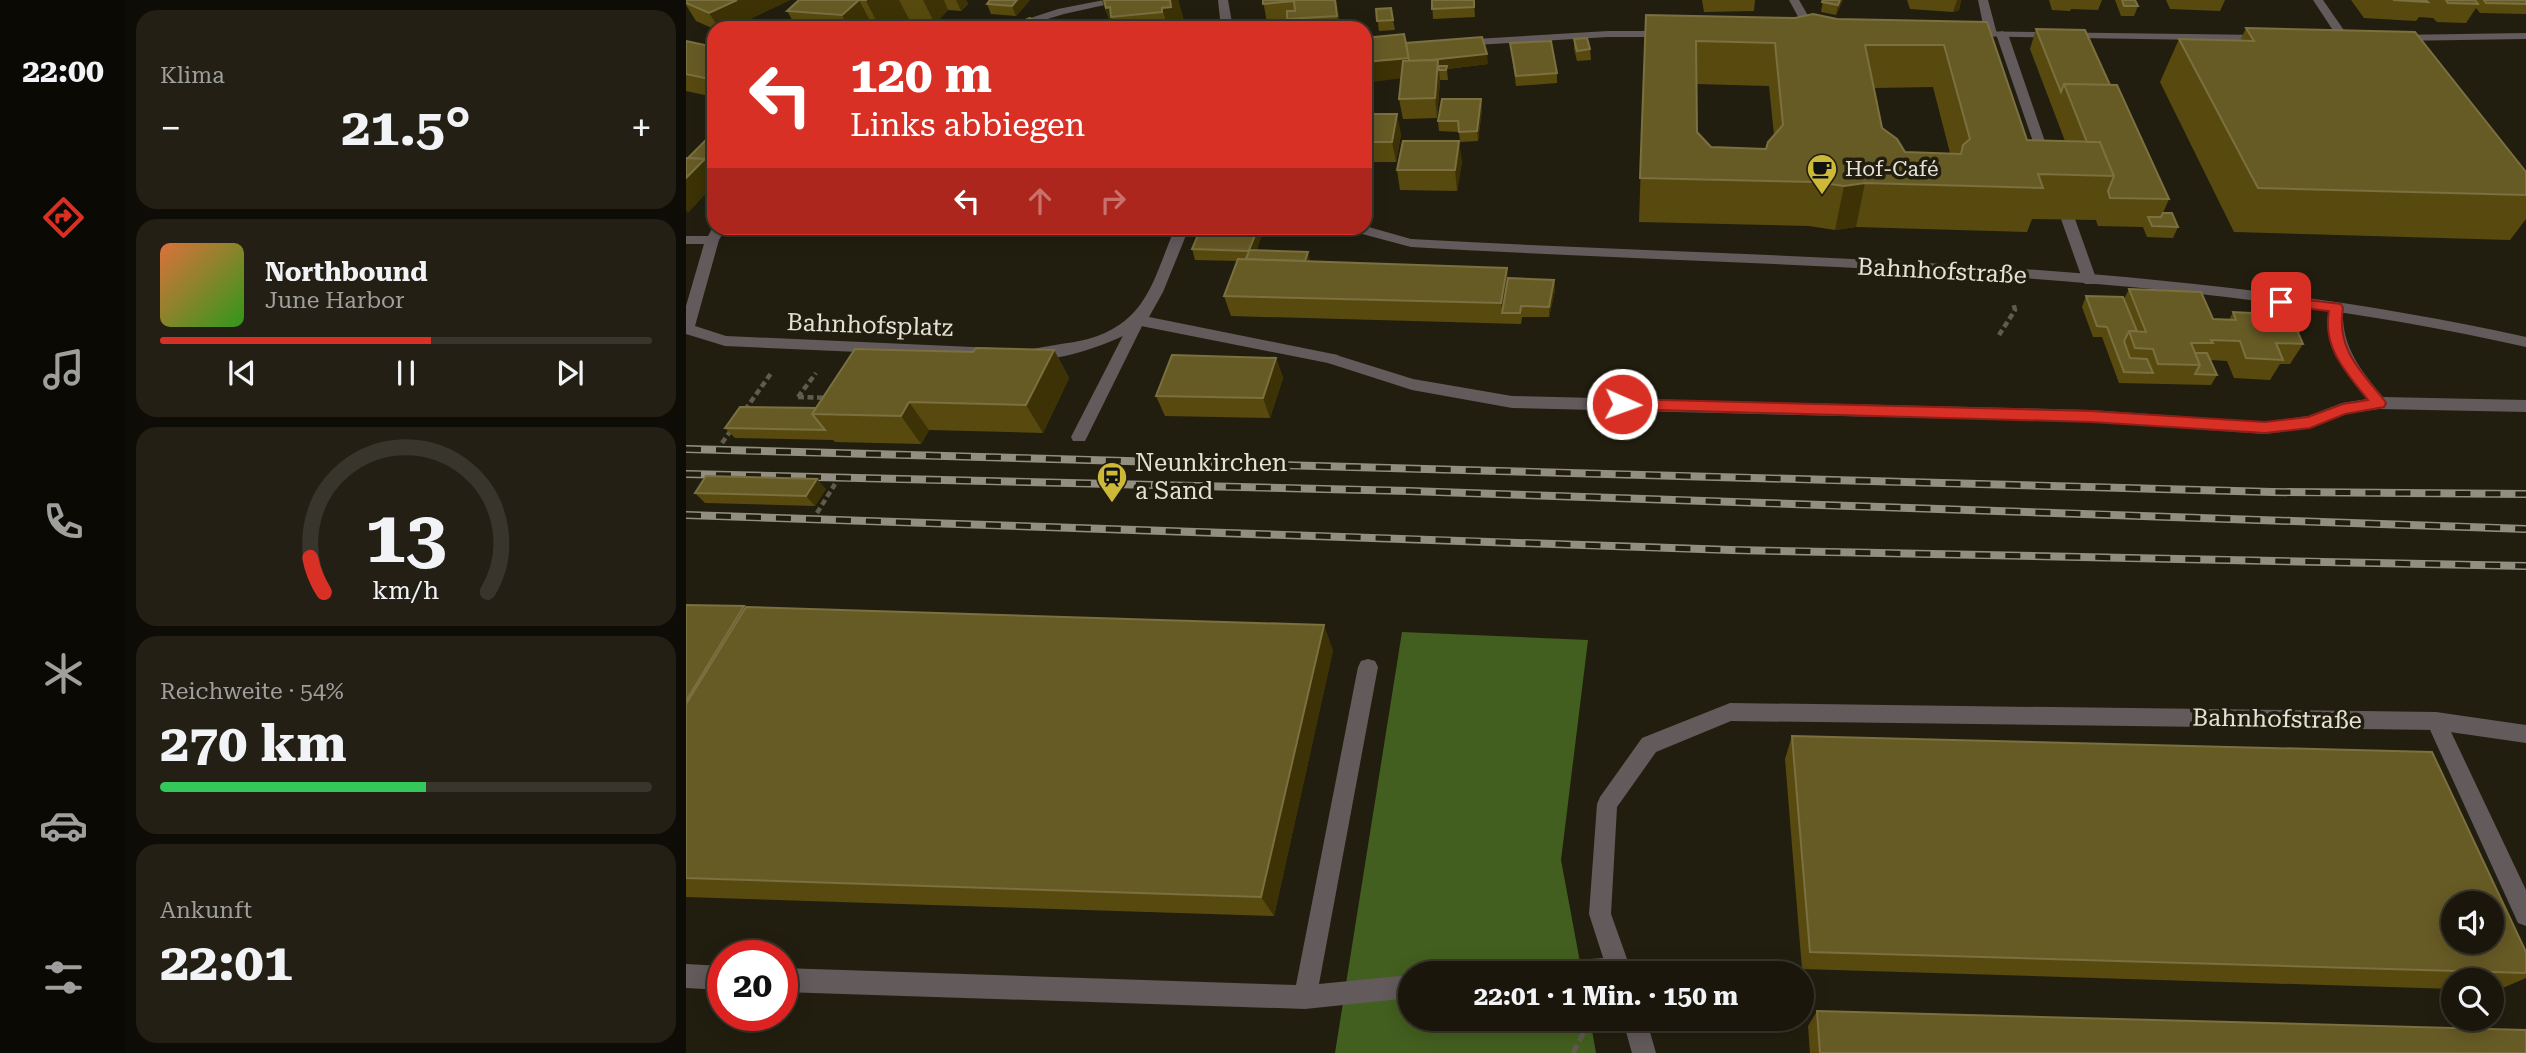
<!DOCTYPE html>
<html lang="de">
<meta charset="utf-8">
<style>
body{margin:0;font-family:"Roboto Serif",serif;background:#231f14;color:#f1f3f6;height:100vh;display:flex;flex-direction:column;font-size:26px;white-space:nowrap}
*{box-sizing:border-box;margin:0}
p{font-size:23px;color:#9f9f9d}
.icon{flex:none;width:38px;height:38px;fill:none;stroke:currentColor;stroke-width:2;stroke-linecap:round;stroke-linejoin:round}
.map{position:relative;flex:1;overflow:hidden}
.sheet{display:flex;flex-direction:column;gap:10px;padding:10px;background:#0e0c06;width:560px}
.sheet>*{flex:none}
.banner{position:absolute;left:21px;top:21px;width:665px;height:214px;border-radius:21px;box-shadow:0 4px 18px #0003,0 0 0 2px #38352c;background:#d93025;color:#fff;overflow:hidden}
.tools{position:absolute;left:1755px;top:891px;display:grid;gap:14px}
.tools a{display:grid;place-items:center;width:63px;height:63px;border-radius:50%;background:#1a160b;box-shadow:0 4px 18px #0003,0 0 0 2px #38352c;font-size:35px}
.speed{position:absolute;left:21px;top:940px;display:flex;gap:14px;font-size:35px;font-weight:700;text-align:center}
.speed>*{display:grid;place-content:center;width:91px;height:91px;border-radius:50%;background:#1a160b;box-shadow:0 4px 18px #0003,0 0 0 2px #38352c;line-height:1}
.speed .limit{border:10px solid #d22;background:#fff;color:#111}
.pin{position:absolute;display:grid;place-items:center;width:60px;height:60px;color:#fff;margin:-30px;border-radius:14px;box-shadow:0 4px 10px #0006}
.me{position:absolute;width:77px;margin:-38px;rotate:92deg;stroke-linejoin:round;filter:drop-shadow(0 0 5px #0008)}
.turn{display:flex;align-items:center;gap:24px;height:147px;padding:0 28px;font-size:32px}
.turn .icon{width:91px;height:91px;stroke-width:2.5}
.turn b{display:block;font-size:49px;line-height:60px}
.lanes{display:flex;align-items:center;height:66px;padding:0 28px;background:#0003;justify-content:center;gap:35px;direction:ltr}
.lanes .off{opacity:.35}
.big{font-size:52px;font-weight:700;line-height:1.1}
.sheet .card{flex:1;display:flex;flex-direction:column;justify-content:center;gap:10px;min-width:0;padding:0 24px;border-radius:21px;background:#231f14}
.sheet .dial{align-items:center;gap:0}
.dial svg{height:182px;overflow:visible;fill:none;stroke:#38352c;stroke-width:7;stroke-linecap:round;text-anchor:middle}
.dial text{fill:#f1f3f6;stroke:none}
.song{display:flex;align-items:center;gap:21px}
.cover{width:84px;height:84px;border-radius:10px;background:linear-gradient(135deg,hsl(20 70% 55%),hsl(110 70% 35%))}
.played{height:7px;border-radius:4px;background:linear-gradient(90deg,#d93025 55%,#38352c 55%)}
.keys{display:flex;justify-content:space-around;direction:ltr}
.heat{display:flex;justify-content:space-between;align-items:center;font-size:38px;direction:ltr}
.charge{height:10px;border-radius:5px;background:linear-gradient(90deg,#34c759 54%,#38352c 0)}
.trip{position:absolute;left:712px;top:961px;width:416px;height:70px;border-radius:35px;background:#1a160b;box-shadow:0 4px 18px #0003,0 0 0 2px #38352c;font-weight:700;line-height:70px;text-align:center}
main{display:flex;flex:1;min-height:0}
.dock{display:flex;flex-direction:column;width:126px;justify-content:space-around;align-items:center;background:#0a0904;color:#9f9f9d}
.dock .icon{width:49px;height:49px}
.dock .on{color:#d93025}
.dock b{font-size:32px;color:#f1f3f6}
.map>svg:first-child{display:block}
.forest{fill:#435f1f}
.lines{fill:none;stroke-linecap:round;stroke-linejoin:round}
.path-far1{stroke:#5f5c4e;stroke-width:4.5;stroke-dasharray:6 3.5;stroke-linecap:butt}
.path{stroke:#5f5c4e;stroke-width:5;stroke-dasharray:9 4.5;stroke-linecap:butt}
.service{fill:#635a5c;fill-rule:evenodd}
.minor{fill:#635a5c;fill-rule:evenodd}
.rail-casing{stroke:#928f82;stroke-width:8}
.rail{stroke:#221e0f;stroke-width:5;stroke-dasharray:15;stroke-linecap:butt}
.wall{fill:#584a0f;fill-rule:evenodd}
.shaded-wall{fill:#3c3206}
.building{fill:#675b25;stroke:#7a7040;stroke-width:2;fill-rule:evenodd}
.route{fill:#d93025;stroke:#8d1f18;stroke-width:2}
.labels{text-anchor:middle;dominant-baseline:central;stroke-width:7;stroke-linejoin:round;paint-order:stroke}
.far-poi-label{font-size:21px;fill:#e4e2d7;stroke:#221e0f;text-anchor:start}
.street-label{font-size:24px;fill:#e4e2d7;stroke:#221e0f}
.poi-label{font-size:24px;fill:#e4e2d7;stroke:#221e0f;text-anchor:start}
</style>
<main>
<nav class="dock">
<b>22:00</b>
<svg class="icon on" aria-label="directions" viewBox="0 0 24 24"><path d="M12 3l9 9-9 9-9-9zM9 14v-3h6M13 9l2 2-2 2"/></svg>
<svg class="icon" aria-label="music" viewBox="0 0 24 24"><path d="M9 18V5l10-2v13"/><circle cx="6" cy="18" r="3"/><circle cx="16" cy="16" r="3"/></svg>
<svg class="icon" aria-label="phone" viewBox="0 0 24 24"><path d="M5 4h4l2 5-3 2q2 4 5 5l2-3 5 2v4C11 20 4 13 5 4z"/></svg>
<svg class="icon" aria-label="climate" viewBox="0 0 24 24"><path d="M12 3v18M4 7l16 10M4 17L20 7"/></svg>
<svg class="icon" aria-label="car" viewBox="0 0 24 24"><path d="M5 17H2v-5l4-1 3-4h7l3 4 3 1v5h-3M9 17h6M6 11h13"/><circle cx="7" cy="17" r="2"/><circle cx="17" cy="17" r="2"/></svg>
<svg class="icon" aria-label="filters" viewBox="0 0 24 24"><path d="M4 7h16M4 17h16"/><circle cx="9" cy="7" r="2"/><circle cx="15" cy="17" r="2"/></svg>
</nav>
<section class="sheet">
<div class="card"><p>Klima</p>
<div class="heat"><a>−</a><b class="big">21.5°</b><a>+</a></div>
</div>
<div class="card">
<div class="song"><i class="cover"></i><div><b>Northbound</b><p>June Harbor</p></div></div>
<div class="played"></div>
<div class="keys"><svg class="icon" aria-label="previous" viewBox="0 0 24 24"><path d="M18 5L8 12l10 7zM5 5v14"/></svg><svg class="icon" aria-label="pause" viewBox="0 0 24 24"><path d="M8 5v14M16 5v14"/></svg><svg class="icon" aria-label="next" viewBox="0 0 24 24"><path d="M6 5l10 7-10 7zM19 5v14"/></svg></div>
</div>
<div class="card dial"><svg viewBox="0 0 100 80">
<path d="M14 69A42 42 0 1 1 86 69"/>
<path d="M14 69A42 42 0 0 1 8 54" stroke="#d93025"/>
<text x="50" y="56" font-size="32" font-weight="700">13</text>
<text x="50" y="72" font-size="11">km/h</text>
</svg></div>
<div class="card"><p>Reichweite · 54%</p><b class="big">270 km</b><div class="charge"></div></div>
<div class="card"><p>Ankunft</p><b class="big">22:01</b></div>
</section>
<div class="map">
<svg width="1840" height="1053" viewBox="0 0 1840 1053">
<rect width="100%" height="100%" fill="#221e0f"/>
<polygon class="forest" points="716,632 902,640 875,860 896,973 724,973 724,1018 904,1019 910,1053 649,1053"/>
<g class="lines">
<g class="path-far1">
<polyline points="1313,335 1329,310 1327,302"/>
<polyline points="112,397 143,398"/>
<polyline points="112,397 130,373"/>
<polyline points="59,410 86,372"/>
<polyline points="36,443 46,429"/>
<polyline points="131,513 149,484"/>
</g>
<polyline class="path" points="887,1053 905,1018"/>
<g class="service">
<polygon points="1292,0 1302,0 1311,34 1316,31 1322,34 1366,162 1365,165 1355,165 1354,162 1310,34 1305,37 1299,34"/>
<polygon points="1382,215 1389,219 1411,281 1409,284 1399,284 1397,281 1375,219"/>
<path d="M1650 303 1657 308C1655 347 1674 369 1697 397L1840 400V412L1693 409 1659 414 1624 428 1579 434 1405 422 826 408 726 390 642 363 639 359 647 354 727 379 826 396 1405 410 1579 422 1622 416 1656 403 1681 399C1658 371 1639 346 1643 308Z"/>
<polygon points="452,315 459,320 401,437 399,441 387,441 385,437 445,320"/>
<polygon points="682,659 689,661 692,667 633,984 724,975 724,998 619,1009 96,992 96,968 610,985 672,667 675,661"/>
<polygon points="1750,712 1757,715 1840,890 1840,926 1832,923 1740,721 1743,715"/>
<polygon points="932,957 940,960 943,968 941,973 864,973 868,965 876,961"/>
<polygon points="0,964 37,966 37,990 0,988"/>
</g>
<g class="minor">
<polygon points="418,0 441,0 378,14 332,28 314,28 372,9"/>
<polygon points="532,0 542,0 547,28 535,28"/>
<polygon points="1103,0 1113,0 1132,33 1130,35 1122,35"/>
<polygon points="1627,0 1637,0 1664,39 1662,41 1654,41"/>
<polygon points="922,31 983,31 989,34 983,37 922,37 773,46 767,43 773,40"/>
<polygon points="1280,31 1578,35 1584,38 1578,41 1276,36 1274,34"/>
<polygon points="1840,33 1840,39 1711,41 1705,38 1711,35"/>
<polygon points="28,225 28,228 40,228 33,240 9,326 40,336 309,348 317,353 309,358 39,346 0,334 0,306 18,244 0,244 0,236 22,236"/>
<path d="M679 226 725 239C1097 260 1475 256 1840 337V347C1475 265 1096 269 725 247L665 231 663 228Z"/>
<path d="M489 228H503L477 292 463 317 647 354 652 355 655 359 652 363 647 364 455 326C434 341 367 365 343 358L340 354 343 350C362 345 382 344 402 339 462 322 467 279 489 228Z"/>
<polygon points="1044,703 1750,712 1840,725 1840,743 1750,730 1045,721 970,752 931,807 925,914 946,973 922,973 903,914 911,804 914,797 956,738"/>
<polygon points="936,1018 960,1018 970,1053 946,1053"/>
</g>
<g class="rail-casing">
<g id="rail">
<polyline points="0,449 1586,492 1840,494"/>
<polyline points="0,474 723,491 1840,529"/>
<polyline points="0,515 1045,550 1840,566"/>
</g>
</g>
<use href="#rail" class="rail"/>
</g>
<g class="wall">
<polygon points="0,0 104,0 45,28 28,29 10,21 0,5"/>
<polygon points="113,0 280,0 282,4 275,11 262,10 249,24 224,21 217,28 111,28 101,11"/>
<polygon points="344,0 330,16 305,14 301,4"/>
<polygon points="416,0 492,0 500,28 426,28"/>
<polygon points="577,0 650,0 654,28 603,28 602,21 581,23"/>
<polygon points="746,0 788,0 789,17 747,19"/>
<polygon points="1016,0 1069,0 1068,11 1018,12"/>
<polygon points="1137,0 1157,0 1150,15 1135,12"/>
<polygon points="1221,0 1275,0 1273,10 1267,12 1224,9"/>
<polygon points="1363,0 1416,0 1412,10 1385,9 1384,11 1366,10"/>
<polygon points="1429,0 1449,0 1452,6 1448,16 1435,16"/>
<polygon points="1480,0 1539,0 1534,11 1484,9"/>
<polygon points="1665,0 1840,0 1840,14 1794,13 1790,8 1780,23 1751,22 1747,18 1733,17 1730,21 1678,18"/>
<polygon points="690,9 707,20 709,30 693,31"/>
<path d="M960 15 1301 22 1341 140 1379 141 1344 49 1350 29 1424 85 1483 199 1477 213 1492 227 1487 238 1461 237 1457 227 1412 226 1410 220 1346 219 1341 232 1170 227 1149 230 1123 226 953 222ZM1011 84 1083 86 1088 135 1080 149 1025 147 1011 132ZM1247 87 1264 153 1219 152 1196 128 1188 88Z"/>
<polygon points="1560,28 1840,172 1840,219 1824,240 1548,232 1474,82 1493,39 1554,41"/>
<polygon points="888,39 904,49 905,60 891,61 888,49"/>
<polygon points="0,41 28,47 28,97 0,91"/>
<polygon points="720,43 802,64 761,69 762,80 754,80 751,118 717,119 713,99"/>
<polygon points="824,43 871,73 871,83 830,86"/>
<polygon points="795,99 796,109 792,141 774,142 773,132 753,131 752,121"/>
<polygon points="679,114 715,134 710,162 679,162"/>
<polygon points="776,161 771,191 714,190 711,170"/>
<polygon points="222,228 252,228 250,230"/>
<polygon points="576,235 570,251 624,262 822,278 868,280 869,290 863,317 836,317 835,324 545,316 538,296 552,261 509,260 506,249"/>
<polygon points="1443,289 1527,319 1543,320 1547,312 1568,321 1617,344 1604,364 1594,364 1584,380 1548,378 1541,361 1525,360 1531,375 1525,385 1433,383 1416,337 1407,337 1396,307 1400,296 1438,299"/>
<polygon points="368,350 383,378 357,433 243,430 235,444 149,442 147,440 49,438 39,428 130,408 287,352"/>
<polygon points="590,358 597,378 584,418 479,416 470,396"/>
<polygon points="140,489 129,506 19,503 9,493"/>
<polygon points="0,605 60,608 647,650 588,916 0,897"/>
<polygon points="1106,736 1840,952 1840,978 1812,990 1806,990 1806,980 1768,980 1768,989 1116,969 1099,759"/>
<polygon points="1131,1011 1840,1053 1124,1053 1122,1026"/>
</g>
<g class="shaded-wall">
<polygon points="51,0 104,0 45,28 33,28 23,13"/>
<polygon points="173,0 188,28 163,28 156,15"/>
<polygon points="181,0 213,0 224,21 217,28 194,28 180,1"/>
<polygon points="237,0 258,0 262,10 249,24"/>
<polygon points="270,0 280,0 282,4 275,11"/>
<polygon points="331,0 344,0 330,16 326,6"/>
<polygon points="416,0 418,0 424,7 425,17 429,28 426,28"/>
<polygon points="482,0 492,0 500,28 482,28 476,8"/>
<polygon points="650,0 653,15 654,28 651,16"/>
<polygon points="1154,0 1157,0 1150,15 1152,5"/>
<polygon points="1271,0 1275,0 1273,10 1267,12"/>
<polygon points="801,54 802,64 761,69 762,80 760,69 753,70 754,80 751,118 749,98 725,77 679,83 679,62 723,58"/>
<polygon points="795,99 796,109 792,141 791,131"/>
<polygon points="711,114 715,134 710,162 706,142"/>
<polygon points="773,141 776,161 771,191 769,170"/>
<polygon points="19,159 28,166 28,185 2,213 0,210 0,178"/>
<polygon points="1179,183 1170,227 1149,230 1158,186"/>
<polygon points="572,228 574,228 576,235 567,261 563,250"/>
<polygon points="622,252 624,262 616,271"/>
<polygon points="821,268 823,288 816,313 815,303"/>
<polygon points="868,280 869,290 863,317 863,307"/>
<polygon points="368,350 383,378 357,433 340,405"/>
<polygon points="590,358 597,378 584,418 577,398"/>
<polygon points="223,402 243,430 235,444 215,416"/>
<polygon points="131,479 140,489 129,506 120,496"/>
<polygon points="58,606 86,632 0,779 0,701"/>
<polygon points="638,625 647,650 588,916 575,897"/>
</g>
<g class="building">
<polygon points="0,0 51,0 23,13 0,3"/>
<polygon points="113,0 181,0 173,0 156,15 101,11"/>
<polygon points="304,0 331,0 326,6 301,4"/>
<polygon points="418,0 484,0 485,7 476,8 476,12 425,17 424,7 420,8"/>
<polygon points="577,0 649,0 651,16 601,19 601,11 609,11 608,1 577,4"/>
<polygon points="746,0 788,0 788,7 746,9"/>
<polygon points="1137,0 1154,0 1152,5 1136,2"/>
<polygon points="1436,0 1449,0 1452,6 1438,6"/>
<polygon points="1707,0 1740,0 1742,2"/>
<polygon points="1760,0 1789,0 1792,4 1762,3"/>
<polygon points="1798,0 1840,0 1840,4 1800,3"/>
<polygon points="705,8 707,20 691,21 690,9"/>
<path d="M1127 14 1151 19 1301 22 1341 140 1414 142 1428 176 1352 174 1357 188 1179 183 1158 186 1130 182 954 178 960 15 1109 18ZM1010 41 1089 43 1097 125 1082 142 1080 149 1025 147 1011 132ZM1179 45H1258L1284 139 1277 145 1275 154 1219 152 1211 139 1196 128Z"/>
<polygon points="344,18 355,28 321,28"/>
<polygon points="1560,28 1729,32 1840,172 1840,195 1572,188 1493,39 1568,41"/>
<polygon points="1350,29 1399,30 1424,85 1378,84 1375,92"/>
<polygon points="718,34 723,58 679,62 679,38"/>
<polygon points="796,37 801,54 744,60 723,61 720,43"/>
<polygon points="901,38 904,49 891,51 888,39"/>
<polygon points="0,41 28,47 28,80 0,74"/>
<polygon points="865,41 871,73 830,76 824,43"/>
<polygon points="752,60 749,98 713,99 717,61"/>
<polygon points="752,66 761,66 760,70 753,70"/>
<polygon points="1378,84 1431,85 1483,199 1424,198 1422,191 1428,176 1414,142 1401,142"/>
<polygon points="756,99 795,99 791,131 773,132 772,121 752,121"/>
<polygon points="679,114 711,114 706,142 679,142"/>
<polygon points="28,132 28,166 26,169 19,159 2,158"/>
<polygon points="717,141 773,141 769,170 711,170"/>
<polygon points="0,158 19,159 0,178"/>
<polygon points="1477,213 1486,213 1492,227 1466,226 1462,217 1475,217"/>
<polygon points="515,228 572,228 563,250 622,252 619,261 560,259 563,251 506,249"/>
<polygon points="552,259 821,268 815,303 538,296"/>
<polygon points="822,278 868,280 863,307 835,306 834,313 816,313"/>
<polygon points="1443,289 1515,292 1527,319 1550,320 1547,312 1565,313 1568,321 1608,323 1617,344 1590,343 1597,360 1560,358 1554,341 1525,340 1527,343 1505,343 1514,365 1472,364 1467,349 1449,348 1443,331 1460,332"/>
<polygon points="1400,296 1437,297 1451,331 1443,331 1438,341 1444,358 1461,359 1467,373 1438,372 1421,327 1411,326"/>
<polygon points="290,348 368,350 340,405 223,402 215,416 126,414 169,349 287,352"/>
<polygon points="1509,353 1521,353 1531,375 1509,374 1514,365"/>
<polygon points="486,355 590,358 577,398 470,396"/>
<polygon points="54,407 130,408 126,414 139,430 39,428"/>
<polygon points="20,476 131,479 120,496 9,493"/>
<polygon points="0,605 58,606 0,701"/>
<polygon points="60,607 638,625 575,897 0,878 0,704"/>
<path d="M1106 736 1746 752 1840 952V973L1124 952ZM1768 903H1806V942H1768Z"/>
<polygon points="1131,1011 1840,1030 1840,1053 1134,1053"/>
</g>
<path class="route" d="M1595 297 1655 304 1657 308C1650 349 1674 370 1698 400L1700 403 1698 407 1659 414 1624 428 1579 433 1405 422 936 409 929 404 936 399 1405 411 1579 422 1622 417 1657 404 1682 400C1661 373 1636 348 1643 311L1591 305V299Z"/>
<defs>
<g id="cafe-pin" transform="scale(1.575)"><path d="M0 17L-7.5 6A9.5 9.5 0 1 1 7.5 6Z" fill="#cdb938" stroke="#221e0f"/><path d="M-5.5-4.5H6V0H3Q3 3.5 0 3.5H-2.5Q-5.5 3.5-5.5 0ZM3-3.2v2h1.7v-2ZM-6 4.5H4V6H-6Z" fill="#111"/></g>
<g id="station-pin" transform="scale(1.575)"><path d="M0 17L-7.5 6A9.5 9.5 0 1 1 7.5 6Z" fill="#cdb938" stroke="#221e0f"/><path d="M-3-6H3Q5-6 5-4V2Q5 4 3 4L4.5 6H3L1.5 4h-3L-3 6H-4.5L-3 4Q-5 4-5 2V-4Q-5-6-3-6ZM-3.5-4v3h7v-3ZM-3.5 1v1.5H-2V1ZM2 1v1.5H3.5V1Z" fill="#111"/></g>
</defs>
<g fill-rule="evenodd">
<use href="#cafe-pin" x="1136" y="169"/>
<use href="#station-pin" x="426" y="477"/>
</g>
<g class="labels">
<g class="far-poi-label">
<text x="1159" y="169">Hof-Café</text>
</g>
<g class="street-label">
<text transform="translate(1256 271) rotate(3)">Bahnhofstraße</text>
<text transform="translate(184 325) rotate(2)">Bahnhofsplatz</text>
<text transform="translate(1591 719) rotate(1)">Bahnhofstraße</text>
</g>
<g class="poi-label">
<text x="449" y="463">Neunkirchen<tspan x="449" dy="28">a Sand</tspan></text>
</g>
</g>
</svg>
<div class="tools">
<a><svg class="icon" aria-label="sound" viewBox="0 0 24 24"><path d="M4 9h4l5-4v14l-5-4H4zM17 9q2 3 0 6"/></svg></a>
<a><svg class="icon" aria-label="search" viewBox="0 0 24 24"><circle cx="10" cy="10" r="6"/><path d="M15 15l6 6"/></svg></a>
</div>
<div class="speed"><div class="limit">20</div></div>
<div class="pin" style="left:1595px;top:302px;background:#d93025"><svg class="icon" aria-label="arrive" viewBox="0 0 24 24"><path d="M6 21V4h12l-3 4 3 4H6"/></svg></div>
<svg class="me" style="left:936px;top:404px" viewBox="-20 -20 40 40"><circle r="17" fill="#d93025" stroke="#fff" stroke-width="3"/><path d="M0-11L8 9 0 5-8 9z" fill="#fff"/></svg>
<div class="trip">22:01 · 1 Min. · 150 m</div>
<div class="banner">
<div class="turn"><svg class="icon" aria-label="left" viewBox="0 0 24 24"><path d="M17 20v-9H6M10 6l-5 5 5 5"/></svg><div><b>120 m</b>Links abbiegen</div></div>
<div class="lanes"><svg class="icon" aria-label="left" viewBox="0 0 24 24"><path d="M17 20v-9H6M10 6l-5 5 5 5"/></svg><svg class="icon off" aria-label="ahead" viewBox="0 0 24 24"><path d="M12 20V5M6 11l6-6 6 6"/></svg><svg class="icon off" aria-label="right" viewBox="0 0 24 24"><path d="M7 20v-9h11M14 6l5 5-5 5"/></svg></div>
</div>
</div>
</main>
